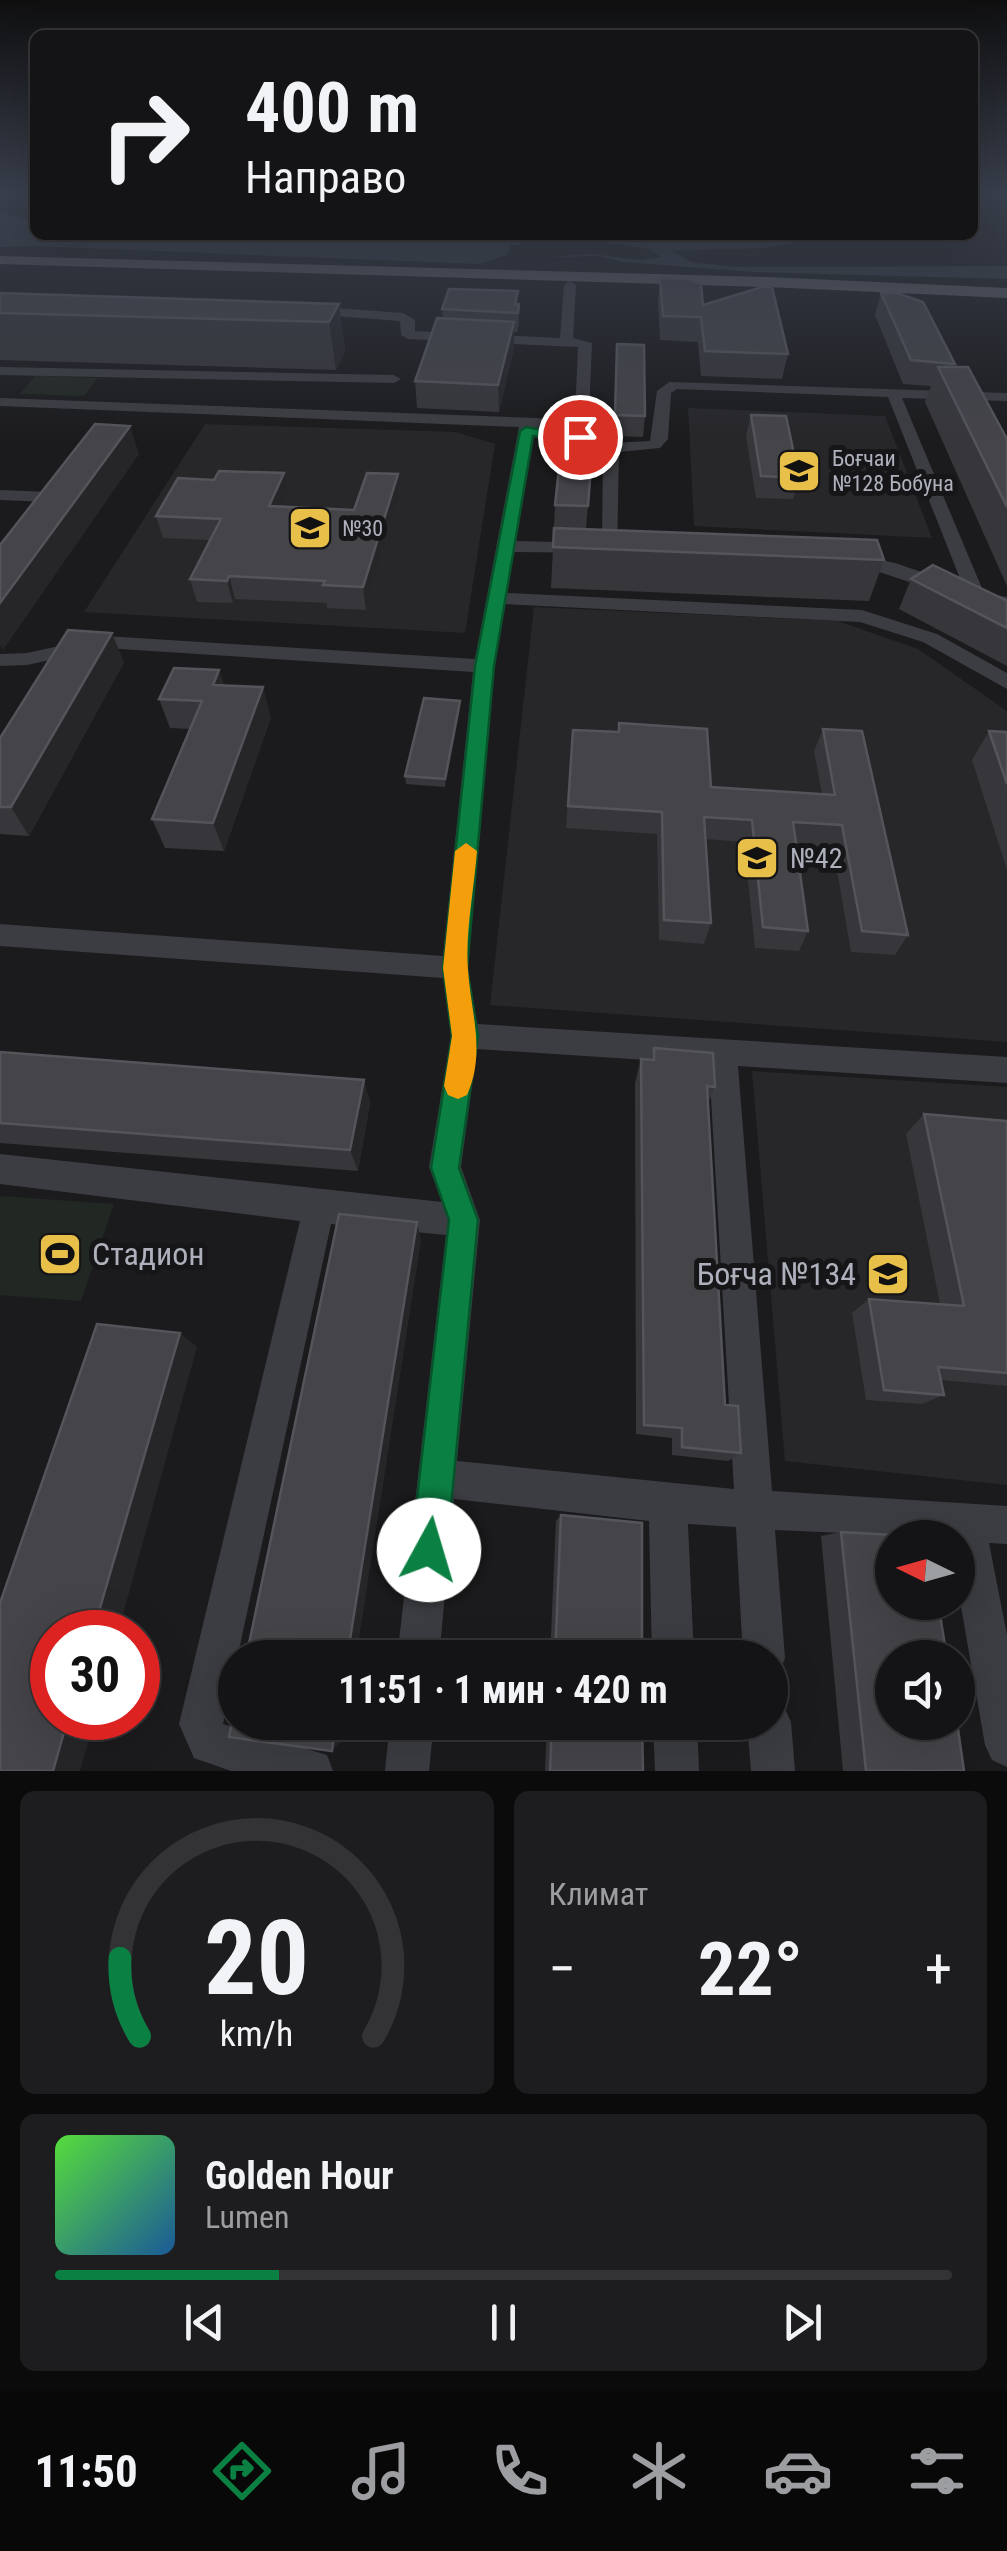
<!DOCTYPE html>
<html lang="ru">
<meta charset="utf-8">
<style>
body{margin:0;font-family:"Roboto Condensed",sans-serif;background:#1d1d1f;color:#f1f3f6;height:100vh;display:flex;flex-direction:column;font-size:38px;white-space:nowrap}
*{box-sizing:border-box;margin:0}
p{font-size:32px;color:#9d9ea1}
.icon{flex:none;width:55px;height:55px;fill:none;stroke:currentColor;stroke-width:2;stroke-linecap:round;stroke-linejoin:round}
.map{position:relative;height:1771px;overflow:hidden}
.drawer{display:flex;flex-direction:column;gap:20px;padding:20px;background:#0b0b0c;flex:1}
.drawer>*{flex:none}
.guide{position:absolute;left:30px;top:30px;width:948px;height:210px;border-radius:15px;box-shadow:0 10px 40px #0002,0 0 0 2px #333335;background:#141416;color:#f1f3f6;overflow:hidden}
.needle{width:65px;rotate:275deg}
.buttons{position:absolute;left:875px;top:1520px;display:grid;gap:20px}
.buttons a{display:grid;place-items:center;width:100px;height:100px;border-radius:50%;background:#141416;box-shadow:0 10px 40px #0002,0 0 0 2px #333335;font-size:50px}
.speed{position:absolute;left:30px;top:1610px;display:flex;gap:20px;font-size:50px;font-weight:700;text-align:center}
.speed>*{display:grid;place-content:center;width:130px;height:130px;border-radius:50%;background:#141416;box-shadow:0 10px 40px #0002,0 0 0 2px #333335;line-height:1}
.speed .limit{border:15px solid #d22;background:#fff;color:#111}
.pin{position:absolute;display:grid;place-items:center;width:85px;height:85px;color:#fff;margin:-42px;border:5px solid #fff;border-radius:50%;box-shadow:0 2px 10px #0007}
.me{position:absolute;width:110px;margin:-55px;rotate:6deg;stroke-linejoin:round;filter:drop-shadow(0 0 8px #0008)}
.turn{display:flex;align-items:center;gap:35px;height:210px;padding:0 50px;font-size:45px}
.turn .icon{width:130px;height:130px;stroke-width:2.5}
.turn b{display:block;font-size:70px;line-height:85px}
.big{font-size:75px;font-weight:700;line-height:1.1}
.drawer .widget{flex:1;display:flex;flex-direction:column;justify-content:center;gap:15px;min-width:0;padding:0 35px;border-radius:15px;background:#1d1d1f}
.drawer .dial{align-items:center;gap:0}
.dial svg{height:260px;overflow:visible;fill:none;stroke:#333335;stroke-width:7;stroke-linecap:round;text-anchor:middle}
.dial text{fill:#f1f3f6;stroke:none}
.song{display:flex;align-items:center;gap:30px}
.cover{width:120px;height:120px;border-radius:15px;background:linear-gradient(135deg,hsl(110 70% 55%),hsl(210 70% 35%))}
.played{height:10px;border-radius:5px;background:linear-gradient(90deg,#0b8043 25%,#333335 25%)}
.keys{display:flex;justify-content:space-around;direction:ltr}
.heat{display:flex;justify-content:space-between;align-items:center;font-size:55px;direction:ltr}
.drawer .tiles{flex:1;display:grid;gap:20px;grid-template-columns:1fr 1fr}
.widget:last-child{grid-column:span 2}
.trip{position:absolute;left:218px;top:1640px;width:570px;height:100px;border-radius:50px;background:#141416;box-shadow:0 10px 40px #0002,0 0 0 2px #333335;font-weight:700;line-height:100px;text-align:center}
.tabs{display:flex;height:160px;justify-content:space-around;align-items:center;background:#080809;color:#9d9ea1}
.tabs .icon{width:70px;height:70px}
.tabs .active{color:#0b8043}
.tabs b{font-size:45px;color:#f1f3f6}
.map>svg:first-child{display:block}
.built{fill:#27272a}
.green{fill:#212823}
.water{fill:#313941}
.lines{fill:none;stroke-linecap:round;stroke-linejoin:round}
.minor{fill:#3c3d42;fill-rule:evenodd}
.major{fill:#585961;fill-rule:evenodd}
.wall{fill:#37373b}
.shaded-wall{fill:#262629}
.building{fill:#444449;stroke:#54555b;stroke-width:2.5}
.route{fill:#0b8043;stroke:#07532c;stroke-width:2.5}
.slow{fill:#f59e0b}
.labels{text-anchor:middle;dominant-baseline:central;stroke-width:10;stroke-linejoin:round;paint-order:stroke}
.far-poi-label{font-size:22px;fill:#aeb1bc;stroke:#161618;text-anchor:start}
.poi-label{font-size:28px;fill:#aeb1bc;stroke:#161618;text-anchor:start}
.near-poi-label{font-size:32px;fill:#aeb1bc;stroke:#161618;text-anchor:start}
</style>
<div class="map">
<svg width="1007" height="1771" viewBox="0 0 1007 1771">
<rect width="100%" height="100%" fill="#1b1b1d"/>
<g class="built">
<polygon points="688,408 885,416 932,538 694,526"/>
<polygon points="205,424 456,432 495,444 465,633 84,612"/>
<polygon points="534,607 838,621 918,649 1007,711 1007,1042 490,1005"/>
<polygon points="752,1071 1007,1087 1007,1485 785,1461"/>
</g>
<g class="green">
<polygon points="35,376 36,376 98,378 84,396 20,394"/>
<polygon points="0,1196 114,1204 81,1301 0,1295"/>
</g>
<g class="water">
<polygon points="0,212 35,221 35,235 522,235 521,245 510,245 507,255 479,264 35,246 0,247"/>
<polygon points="558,235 830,235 766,248 672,251 691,262 734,267 1007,266 1007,279 754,272 623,262 597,256 548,257 590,254 640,260 661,257 649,249"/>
</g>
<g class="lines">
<g class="minor">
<path d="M570 281 576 285 573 338 592 343 589 416 565 428H534L515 541 602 543 603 451 553 434 561 429 611 443 650 441 657 391 669 382 1007 393V401L902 398 984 593 1007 597V609L970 602 840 559 849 554 895 563 963 586 888 397 677 389 671 393 668 439 660 448 619 452 617 553 513 552 506 593 862 610 937 634 1007 673V689L923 642 860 622 504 604 494 666 468 968 477 1024 1007 1057V1083L738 1066 772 1491 1007 1506V1544L989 1543 1007 1635V1767L992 1760 985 1745 958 1589V1538L775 1530 785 1658 779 1673 770 1676V1658H743L736 1527 688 1524 694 1658H652L649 1521 454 1499 439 1658H397L446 1235 331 1224 223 1724 327 1755 333 1771H231L194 1758 179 1724 300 1221 0 1184V1154L442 1202 429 1167 451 1036 443 978 0 946V924L443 956 473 672 105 648 27 665 0 666V654L27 653 105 636 475 659 519 427 0 406V398L563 419 575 414 578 347 408 339 401 335 400 321 309 314 303 310 309 306 403 313 415 320V331L560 338 564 285ZM477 1049 709 1064 734 1489 457 1461 480 1220 461 1167Z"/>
<polygon points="0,367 394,375 401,379 394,383 0,375"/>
<polygon points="0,490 50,492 58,497 50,502 0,500"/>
<polygon points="770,1701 784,1707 791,1722 795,1771 751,1771 747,1722 770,1722"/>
<polygon points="390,1722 434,1722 429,1771 385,1771"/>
<polygon points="653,1722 697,1722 699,1771 655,1771"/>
</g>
<polygon class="major" points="0,256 768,277 1007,288 1007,298 768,287 0,264"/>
</g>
<g class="wall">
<polygon points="660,278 703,305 788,354 782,379 701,376 698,342 660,340 658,302"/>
<polygon points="0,293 339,304 345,351 336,370 0,360"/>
<polygon points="881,293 955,364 954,367 1007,439 1007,586 925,402 931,386 903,384 875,315"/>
<polygon points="518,304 519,324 517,332 514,332 514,348 499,412 417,408 415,381 443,319 442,309"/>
<polygon points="617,344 645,416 643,437 613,436"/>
<polygon points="751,415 799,478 793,499 756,498 746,436"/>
<polygon points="594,429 586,529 554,527 555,505"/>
<polygon points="398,474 400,496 366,610 327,608 327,603 235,599 233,603 197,602 190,579 210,540 163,538 156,516 214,480 288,495 283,507 354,510"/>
<polygon points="554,528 884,560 869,601 551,588"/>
<polygon points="911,579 1007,601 1007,666 899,609"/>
<polygon points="124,662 29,836 0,834 0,738"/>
<polygon points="219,670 224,685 271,717 224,851 165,848 152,819 190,729 170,728 159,699"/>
<polygon points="460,709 445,787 406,784 405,776"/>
<polygon points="619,723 711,787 822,794 814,751 823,729 908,935 895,955 851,952 833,847 796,845 808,931 799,951 755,948 744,842 705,839 711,923 704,944 659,940 657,834 566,828 573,730 618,732"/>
<polygon points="989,731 1007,732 1007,870 972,760"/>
<polygon points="654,1048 715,1087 708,1103 725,1405 741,1453 728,1461 672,1455 672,1438 636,1434 635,1083 641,1059 651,1060"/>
<polygon points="0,1052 364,1080 370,1103 358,1171 0,1143"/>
<polygon points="924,1114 1007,1121 1007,1386 941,1380 944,1395 922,1404 866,1400 852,1313 869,1299 940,1304 906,1134"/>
<polygon points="561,1515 642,1658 550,1658 556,1521"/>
<polygon points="841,1532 964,1771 843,1771 821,1536"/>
<polygon points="547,1722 642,1722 643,1771 545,1771"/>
</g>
<g class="shaded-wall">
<polygon points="339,304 345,351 336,370 329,322"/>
<polygon points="514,322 514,348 499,412 498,385"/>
<polygon points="130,426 139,454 3,650 0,645 0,603"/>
<polygon points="284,473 288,495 274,528 269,506"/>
<polygon points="398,474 400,496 366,610 363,587"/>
<polygon points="229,576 235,599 233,603 227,581"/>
<polygon points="112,633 124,662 29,836 11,807"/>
<polygon points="219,670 228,699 213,685"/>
<polygon points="263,687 271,717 224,851 213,823"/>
<polygon points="460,701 460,709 445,787 445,779"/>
<polygon points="364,1080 370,1103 358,1171 350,1150"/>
<polygon points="417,1222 421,1241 356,1658 347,1658"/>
<polygon points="180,1333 197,1347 118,1632 93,1632"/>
<polygon points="68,1718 95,1718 80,1771 53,1771"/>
<polygon points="336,1722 346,1722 343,1740 332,1751"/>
</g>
<g class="building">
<polygon points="660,278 688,279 701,284 703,305 762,287 772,287 788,354 705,351 701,317 663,316"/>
<polygon points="449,289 518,291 515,304 519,304 518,313 442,309"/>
<polygon points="0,293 339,304 329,322 0,313"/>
<polygon points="881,293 897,293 923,302 955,364 911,360"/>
<polygon points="437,318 514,322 498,385 415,381"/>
<polygon points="617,344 644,345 645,416 615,415"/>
<polygon points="938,367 968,367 1007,439 1007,507"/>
<polygon points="751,415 786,416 799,478 761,476"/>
<polygon points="564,422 594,429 588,506 555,505"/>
<polygon points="95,424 130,426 0,603 0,545"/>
<polygon points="219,471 284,473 269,506 354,510 367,473 398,474 363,587 323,585 325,581 229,576 227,581 190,579 221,519 156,516 178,478 214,480"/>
<polygon points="554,528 877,540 884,560 553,547"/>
<polygon points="933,565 1007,601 1007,628 911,579"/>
<polygon points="68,630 112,633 11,807 0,807 0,738"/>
<polygon points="174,668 219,670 213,685 263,687 213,823 152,819 202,701 159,699"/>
<polygon points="424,698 460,701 445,779 405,776"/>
<polygon points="619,723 707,729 711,787 835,795 823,729 862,731 908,935 862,931 842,825 793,822 808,931 763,927 752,820 704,817 711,923 664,920 662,812 568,806 573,730 619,732"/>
<polygon points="989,731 1007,732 1007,784"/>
<polygon points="654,1048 713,1053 715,1087 707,1086 725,1405 738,1406 741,1453 682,1447 682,1428 644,1425 641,1059 654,1060"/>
<polygon points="0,1052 364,1080 350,1150 0,1123"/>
<polygon points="924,1114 1007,1121 1007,1373 938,1367 944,1395 884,1390 869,1299 964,1306"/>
<polygon points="339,1214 417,1222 347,1658 246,1658"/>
<polygon points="97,1324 180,1333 93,1632 52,1632 52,1718 68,1718 53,1771 0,1771 0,1603"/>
<polygon points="561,1515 642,1523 642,1658 555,1658"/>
<polygon points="841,1532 928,1537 892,1538 892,1602 938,1602 947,1658 892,1658 892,1722 957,1722 964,1771 866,1771"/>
<polygon points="235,1707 235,1722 336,1722 332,1751 229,1737"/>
<polygon points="552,1722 642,1722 643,1771 550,1771"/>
</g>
<linearGradient id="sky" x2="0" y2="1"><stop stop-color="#0f0f10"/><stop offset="0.44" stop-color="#393f4c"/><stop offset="1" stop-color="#393f4c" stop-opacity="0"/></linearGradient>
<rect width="1007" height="439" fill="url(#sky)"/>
<polygon class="route" points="526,427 586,437 580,441 533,436 494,666 467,968 478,1036 459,1168 478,1220 447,1550 442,1562 429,1567 417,1562 411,1550 449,1220 431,1168 452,1036 443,968 475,666 520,431"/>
<path class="slow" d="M466 843 477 851C474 890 465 932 468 970 471 1013 486 1053 467 1095L458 1099 448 1095 444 1086 452 1036 443 968 455 851Z"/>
<defs>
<g id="school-square" transform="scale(2.25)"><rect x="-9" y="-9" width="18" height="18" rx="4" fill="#e8bf48" stroke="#161618"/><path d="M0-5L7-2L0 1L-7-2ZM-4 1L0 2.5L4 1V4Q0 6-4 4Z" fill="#111"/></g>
<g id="stadium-square" transform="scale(2.25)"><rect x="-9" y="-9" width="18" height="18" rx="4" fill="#e8bf48" stroke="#161618"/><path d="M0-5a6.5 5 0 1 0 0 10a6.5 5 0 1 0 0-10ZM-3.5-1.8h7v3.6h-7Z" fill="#111"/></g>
</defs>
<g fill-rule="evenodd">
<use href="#school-square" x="799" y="471"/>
<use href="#school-square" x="310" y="528"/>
<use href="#school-square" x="757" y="858"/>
<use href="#stadium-square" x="60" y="1254"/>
<use href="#school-square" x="888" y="1274"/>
</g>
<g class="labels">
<g class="far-poi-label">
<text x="832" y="458">Боғчаи<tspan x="832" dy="25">№128 Бобуна</tspan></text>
<text x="342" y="528">№30</text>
</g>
<g class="poi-label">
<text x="790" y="858">№42</text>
</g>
<g class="near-poi-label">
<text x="92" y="1254">Стадион</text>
<text x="856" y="1274" text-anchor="end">Боғча №134</text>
</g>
</g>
</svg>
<div class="buttons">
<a><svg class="needle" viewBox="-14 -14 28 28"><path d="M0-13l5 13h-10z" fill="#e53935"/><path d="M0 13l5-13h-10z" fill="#9d9ea1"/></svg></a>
<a><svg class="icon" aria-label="sound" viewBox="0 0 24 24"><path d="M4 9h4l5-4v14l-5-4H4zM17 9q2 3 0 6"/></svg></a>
</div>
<div class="speed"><div class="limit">30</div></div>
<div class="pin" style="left:580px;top:437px;background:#d93025"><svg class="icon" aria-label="arrive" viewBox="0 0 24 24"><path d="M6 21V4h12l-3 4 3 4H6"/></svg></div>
<svg class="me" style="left:429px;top:1550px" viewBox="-20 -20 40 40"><circle r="19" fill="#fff"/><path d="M0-13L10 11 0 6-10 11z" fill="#0b8043"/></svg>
<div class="trip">11:51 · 1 мин · 420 m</div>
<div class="guide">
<div class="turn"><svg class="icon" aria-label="right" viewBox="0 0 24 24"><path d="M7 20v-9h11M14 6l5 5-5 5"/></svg><div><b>400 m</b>Направо</div></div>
</div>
</div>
<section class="drawer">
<div class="tiles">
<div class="widget dial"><svg viewBox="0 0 100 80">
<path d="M14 69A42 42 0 1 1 86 69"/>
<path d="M14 69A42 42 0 0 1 8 45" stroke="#0b8043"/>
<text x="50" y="56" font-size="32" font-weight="700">20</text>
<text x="50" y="72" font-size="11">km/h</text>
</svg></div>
<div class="widget"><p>Климат</p>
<div class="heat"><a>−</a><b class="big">22°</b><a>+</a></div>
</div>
<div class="widget">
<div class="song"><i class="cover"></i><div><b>Golden Hour</b><p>Lumen</p></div></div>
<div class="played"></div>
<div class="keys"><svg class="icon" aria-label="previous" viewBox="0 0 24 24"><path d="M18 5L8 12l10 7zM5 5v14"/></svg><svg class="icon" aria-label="pause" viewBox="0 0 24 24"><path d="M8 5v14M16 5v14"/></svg><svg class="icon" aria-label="next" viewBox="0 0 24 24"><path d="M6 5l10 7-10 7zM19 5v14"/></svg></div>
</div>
</div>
</section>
<nav class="tabs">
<b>11:50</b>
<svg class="icon active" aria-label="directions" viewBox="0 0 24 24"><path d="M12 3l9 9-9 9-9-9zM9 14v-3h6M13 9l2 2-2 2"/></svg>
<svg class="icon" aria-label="music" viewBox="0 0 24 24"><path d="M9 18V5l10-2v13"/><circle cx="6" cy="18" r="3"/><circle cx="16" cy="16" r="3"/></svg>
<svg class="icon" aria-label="phone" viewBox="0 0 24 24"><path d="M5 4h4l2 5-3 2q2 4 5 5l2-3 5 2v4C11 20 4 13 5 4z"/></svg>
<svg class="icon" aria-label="climate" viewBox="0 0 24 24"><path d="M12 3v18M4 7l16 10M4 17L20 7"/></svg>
<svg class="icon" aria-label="car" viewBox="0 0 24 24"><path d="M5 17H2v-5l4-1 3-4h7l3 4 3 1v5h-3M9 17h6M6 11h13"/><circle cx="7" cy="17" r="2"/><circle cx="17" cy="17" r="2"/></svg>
<svg class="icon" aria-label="filters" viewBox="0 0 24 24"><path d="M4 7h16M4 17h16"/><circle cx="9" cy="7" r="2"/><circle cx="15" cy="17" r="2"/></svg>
</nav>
